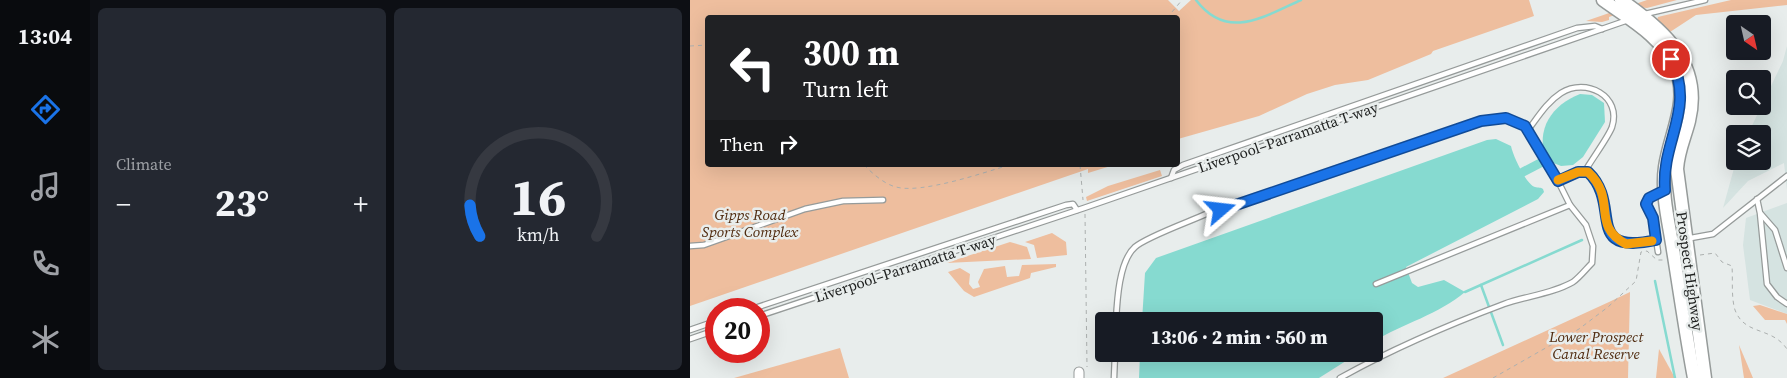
<!DOCTYPE html>
<meta charset="utf-8">
<style>
body{margin:0;font-family:"Source Serif 4",serif;background:#242831;color:#f1f3f6;height:100vh;display:flex;flex-direction:column;font-size:19px;white-space:nowrap}
*{box-sizing:border-box;margin:0}
p{font-size:16px;color:#9ea1a6}
.icon{flex:none;width:28px;height:28px;fill:none;stroke:currentColor;stroke-width:2;stroke-linecap:round;stroke-linejoin:round}
.map{position:relative;flex:1;overflow:hidden}
.side{display:flex;flex-direction:column;gap:8px;padding:8px;background:#0d0f14;width:600px}
.side>*{flex:none}
.banner{position:absolute;left:15px;top:15px;width:475px;height:152px;border-radius:5px;box-shadow:0 5px 20px #0002;background:#202124;color:#fff;overflow:hidden}
.needle{width:32px;rotate:146deg}
.tools{position:absolute;left:1036px;top:15px;display:grid;gap:10px}
.tools a{display:grid;place-items:center;width:45px;height:45px;border-radius:5px;background:#171b24;box-shadow:0 5px 20px #0002;font-size:25px}
.speed{position:absolute;left:15px;top:298px;display:flex;gap:10px;font-size:25px;font-weight:700;text-align:center}
.speed>*{display:grid;place-content:center;width:65px;height:65px;border-radius:50%;background:#171b24;box-shadow:0 5px 20px #0002;line-height:1}
.speed .limit{border:8px solid #d22;background:#fff;color:#111}
.pin{position:absolute;display:grid;place-items:center;width:42px;height:42px;color:#fff;margin:-21px;border:2px solid #fff;border-radius:50%;box-shadow:0 1px 5px #0007}
.me{position:absolute;width:55px;margin:-28px;rotate:73deg;stroke-linejoin:round;filter:drop-shadow(0 0 4px #0008)}
.turn{display:flex;align-items:center;gap:18px;height:105px;padding:0 15px;font-size:22px}
.turn .icon{width:65px;height:65px;stroke-width:2.5}
.turn b{display:block;font-size:35px;line-height:42px}
.then{display:flex;align-items:center;height:48px;padding:0 15px;background:#0003;gap:10px;font-size:19px}
.big{font-size:38px;font-weight:800;line-height:1.1}
.side .tile{flex:1;display:flex;flex-direction:column;justify-content:center;gap:8px;min-width:0;padding:0 18px;border-radius:8px;background:#242831}
.side .dial{align-items:center;gap:0}
.dial svg{height:130px;overflow:visible;fill:none;stroke:#363941;stroke-width:7;stroke-linecap:round;text-anchor:middle}
.dial text{fill:#f1f3f6;stroke:none}
.heat{display:flex;justify-content:space-between;align-items:center;font-size:28px;direction:ltr}
.side .tiles{flex:1;display:grid;gap:8px;grid-template-columns:repeat(2,1fr)}
.trip{position:absolute;left:405px;top:312px;width:288px;height:50px;border-radius:5px;background:#171b24;box-shadow:0 5px 20px #0002;font-weight:800;line-height:50px;text-align:center}
main{display:flex;flex:1;min-height:0}
.tabs{display:flex;flex-direction:column;width:90px;justify-content:space-around;align-items:center;background:#090b0e;color:#9ea1a6}
.tabs .icon{width:35px;height:35px}
.tabs .selected{color:#1a73e8}
.tabs b{font-size:22px;color:#f1f3f6}
.map>svg:first-child{display:block}
.built{fill:#d5e3e1}
.green{fill:#eebe9e}
.water{fill:#86dad0}
.lines{fill:none;stroke-linecap:round;stroke-linejoin:round}
.stream{stroke:#86dad0;stroke-width:2.5}
.canal{stroke:#86dad0;stroke-width:9}
.lane-casing{stroke:#969b9a;stroke-width:7}
.street-casing{stroke:#969b9a;stroke-width:11}
.secondary-casing{stroke:#969b9a;stroke-width:15}
.path{stroke:#acb0af;stroke-width:1;stroke-dasharray:4 4;stroke-linecap:butt}
.lane{stroke:#fff;stroke-width:4.5}
.street{stroke:#fff;stroke-width:9}
.secondary{stroke:#fff;stroke-width:12}
.route-casing{stroke:#114b97;stroke-width:12}
.route{stroke:#1a73e8;stroke-width:9}
.slow{stroke:#f59e0b;stroke-width:9}
.labels{text-anchor:middle;dominant-baseline:central;stroke-width:5;stroke-linejoin:round;paint-order:stroke}
.street-label{font-size:15px;fill:#1f2120;stroke:#e8edec}
.park-label{font-size:15px;font-style:italic;fill:#4f2a0e;stroke:#e8edec}
</style>
<main>
<nav class="tabs">
<b>13:04</b>
<svg class="icon selected" aria-label="directions" viewBox="0 0 24 24"><path d="M12 3l9 9-9 9-9-9zM9 14v-3h6M13 9l2 2-2 2"/></svg>
<svg class="icon" aria-label="music" viewBox="0 0 24 24"><path d="M9 18V5l10-2v13"/><circle cx="6" cy="18" r="3"/><circle cx="16" cy="16" r="3"/></svg>
<svg class="icon" aria-label="phone" viewBox="0 0 24 24"><path d="M5 4h4l2 5-3 2q2 4 5 5l2-3 5 2v4C11 20 4 13 5 4z"/></svg>
<svg class="icon" aria-label="climate" viewBox="0 0 24 24"><path d="M12 3v18M4 7l16 10M4 17L20 7"/></svg>
</nav>
<section class="side">
<div class="tiles">
<div class="tile"><p>Climate</p>
<div class="heat"><a>−</a><b class="big">23°</b><a>+</a></div>
</div>
<div class="tile dial"><svg viewBox="0 0 100 80">
<path d="M14 69A42 42 0 1 1 86 69"/>
<path d="M14 69A42 42 0 0 1 8 50" stroke="#1a73e8"/>
<text x="50" y="56" font-size="32" font-weight="700">16</text>
<text x="50" y="72" font-size="11">km/h</text>
</svg></div>
</div>
</section>
<div class="map">
<svg width="1097" height="378" viewBox="0 0 1097 378">
<rect width="100%" height="100%" fill="#e8edec"/>
<g class="built">
<polygon points="1097,46 1097,190 1094,163 1058,181 1033,208 1046,161 1072,161 1072,134 1058,134 1093,61"/>
<polygon points="1097,203 1097,314 1060,300 1053,245 1056,218"/>
</g>
<g class="green">
<polygon points="0,0 478,0 489,11 501,0 839,0 844,16 743,51 741,54 678,80 645,85 617,94 569,116 488,139 488,18 18,18 18,165 424,165 398,173 398,169 0,306"/>
<polygon points="957,0 987,0 957,8 948,7 919,17 919,20 912,22 896,21"/>
<polygon points="1041,0 1097,0 1097,5 1006,15 980,32 967,20 968,17 972,16"/>
<polygon points="470,170 472,176 397,201 396,197 418,186"/>
<polygon points="362,233 376,242 377,255 347,258 344,245 335,242"/>
<polygon points="320,242 337,247 341,259 256,263"/>
<polygon points="366,264 366,267 341,273 340,278 284,297 274,291 258,272 270,268 280,274 279,284 283,289 290,287 288,282 294,269 315,266 317,277 329,276 332,265"/>
<polygon points="940,292 938,378 753,378 919,302"/>
<polygon points="1070,305 1097,314 1097,324 1095,320 1075,320 1063,306"/>
<polygon points="1049,345 1063,378 1054,378"/>
<polygon points="150,348 159,378 44,378"/>
<polygon points="969,349 985,378 966,378"/>
</g>
<g class="water">
<path d="M890 94 902 95 914 103 915 122 893 157 883 165 871 166 856 160C845 129 862 105 890 94Z"/>
<path d="M806 139 821 146C823 156 836 184 845 187 848 188 851 187 853 189L854 192 848 199 716 267 722 283 728 287 754 280 775 292C749 314 713 324 684 341V321H452L455 273 466 258 797 140Z"/>
<polygon points="450,354 667,354 629,378 449,378"/>
</g>
<g class="lines">
<g class="stream">
<path d="M506 0C537 41 573 17 611 0"/>
<polyline points="965,281 985,378"/>
<polyline points="791,285 813,345"/>
<polyline points="775,292 892,240"/>
</g>
<polyline class="canal" points="833,172 856,160"/>
<g class="lane-casing">
<g id="lane">
<polyline points="955,14 1015,0"/>
<path d="M838 130C848 117 857 102 871 93 896 77 932 96 922 127 918 138 901 160 894 173"/>
<polyline points="481,178 484,170 493,165 887,28 905,26 912,29"/>
<path d="M868 181 887 172H898C933 204 892 256 966 240"/>
<polyline points="1067,199 1070,213 1077,284 1087,297 1097,304"/>
<polyline points="1071,214 1085,230 1097,268"/>
<polyline points="984,241 1023,234 1097,176"/>
<polyline points="0,246 14,245 115,209 153,201 193,200"/>
<polyline points="968,252 963,218 956,204 959,198 973,190"/>
<polyline points="686,284 880,205"/>
<polyline points="62,309 376,205 383,204 387,210"/>
<polyline points="69,316 394,208 938,20"/>
<path d="M426 321C427 301 429 261 445 247 456 237 501 221 516 214L791 121 815 118 835 126 862 169 880 205 896 225 903 246 902 263C896 269 890 277 883 282 862 294 836 296 814 304 758 325 702 349 650 378"/>
<polyline points="0,330 26,321"/>
<polyline points="0,339 26,330"/>
<polyline points="424,378 425,354"/>
</g>
</g>
<g class="street-casing">
<polyline id="street" points="389,378 389,372"/>
</g>
<g class="secondary-casing">
<g id="secondary">
<path d="M913 0C939 19 971 36 985 67 1000 102 980 132 975 167 971 194 979 223 983 250 990 293 996 335 1004 378"/>
<path d="M931 0C973 29 1013 63 999 121 995 137 988 151 987 169L1015 378"/>
</g>
</g>
<g class="path">
<polyline points="477,18 492,0"/>
<polyline points="0,46 18,45"/>
<path d="M174 165C182 173 194 184 206 187 231 194 293 173 319 165"/>
<polyline points="390,165 393,200"/>
<polyline points="395,214 397,367"/>
<path d="M1010 255 1025 253 1032 262 1042 266C1043 280 1041 297 1045 310 1055 336 1081 326 1097 349"/>
<polyline points="803,378 889,329 918,307 946,281 951,252 957,251 967,260 974,260"/>
</g>
<use href="#lane" class="lane"/>
<use href="#street" class="street"/>
<use href="#secondary" class="secondary"/>
</g>
<g class="lines">
<g class="route-casing">
<path id="route" d="M531 210 791 121 816 118 835 126 868 181 888 172H898C933 205 892 256 966 240L963 218 956 204 959 198 975 190C971 140 1006 110 981 59"/>
</g>
<use href="#route" class="route"/>
<path class="slow" d="M868 180 888 172H898C928 200 900 225 936 244L962 241"/>
</g>
<g class="labels">
<g class="street-label">
<text transform="translate(598 137) rotate(-19)">Liverpool–Parramatta T-way</text>
<text transform="translate(215 268) rotate(-18)">Liverpool–Parramatta T-way</text>
<text transform="translate(1000 271) rotate(82)">Prospect Highway</text>
</g>
<g class="park-label">
<text x="60" y="214">Gipps Road<tspan x="60" dy="17">Sports Complex</tspan></text>
<text x="906" y="336">Lower Prospect<tspan x="906" dy="17">Canal Reserve</tspan></text>
</g>
</g>
</svg>
<div class="tools">
<a><svg class="needle" viewBox="-14 -14 28 28"><path d="M0-13l5 13h-10z" fill="#e53935"/><path d="M0 13l5-13h-10z" fill="#9ea1a6"/></svg></a>
<a><svg class="icon" aria-label="search" viewBox="0 0 24 24"><circle cx="10" cy="10" r="6"/><path d="M15 15l6 6"/></svg></a>
<a><svg class="icon" aria-label="layers" viewBox="0 0 24 24"><path d="M12 4l9 5-9 5-9-5zM3 14l9 5 9-5"/></svg></a>
</div>
<div class="speed"><div class="limit">20</div></div>
<div class="pin" style="left:981px;top:59px;background:#d93025"><svg class="icon" aria-label="arrive" viewBox="0 0 24 24"><path d="M6 21V4h12l-3 4 3 4H6"/></svg></div>
<svg class="me" style="left:531px;top:210px" viewBox="-20 -20 40 40"><path d="M0-17L14 15 0 8-14 15z" fill="#1a73e8" stroke="#fff" stroke-width="4"/></svg>
<div class="trip">13:06 · 2 min · 560 m</div>
<div class="banner">
<div class="turn"><svg class="icon" aria-label="left" viewBox="0 0 24 24"><path d="M17 20v-9H6M10 6l-5 5 5 5"/></svg><div><b>300 m</b>Turn left</div></div>
<div class="then">Then<svg class="icon" aria-label="right" viewBox="0 0 24 24"><path d="M7 20v-9h11M14 6l5 5-5 5"/></svg></div>
</div>
</div>
</main>
